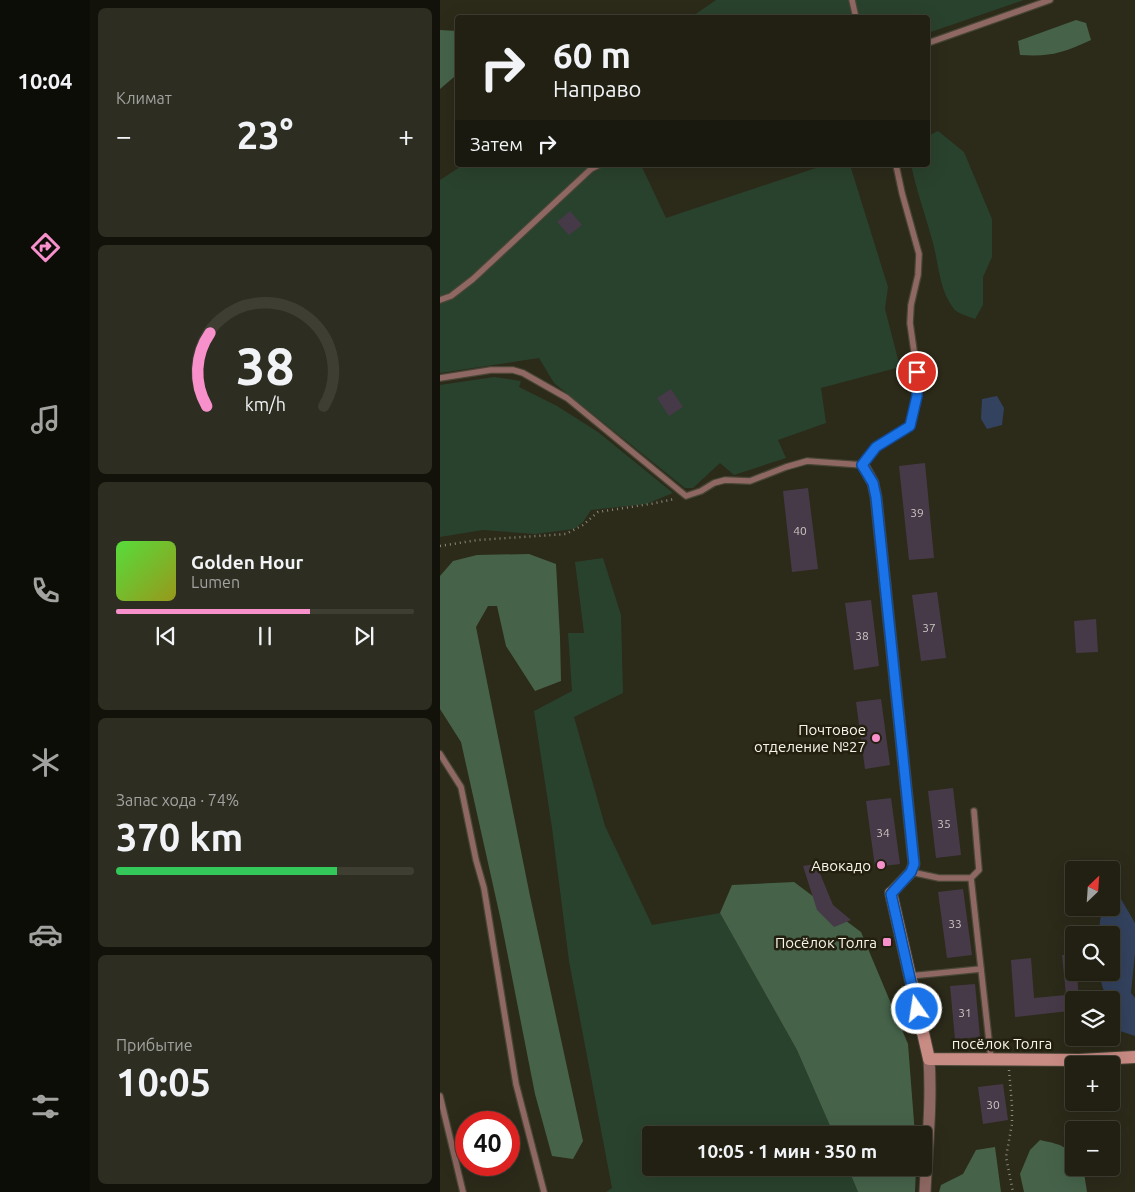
<!DOCTYPE html>
<html lang="ru">
<meta charset="utf-8">
<style>
body{margin:0;font-family:Ubuntu,sans-serif;background:#2d2d21;color:#f1f3f6;height:100vh;display:flex;flex-direction:column;font-size:19px;white-space:nowrap}
*{box-sizing:border-box;margin:0}
p{font-size:16px;color:#a2a3a0}
.icon{flex:none;width:28px;height:28px;fill:none;stroke:currentColor;stroke-width:2;stroke-linecap:round;stroke-linejoin:round}
.map{position:relative;flex:1;overflow:hidden}
.side{display:flex;flex-direction:column;gap:8px;padding:8px;background:#12120a;width:350px}
.side>*{flex:none}
.hud{position:absolute;left:15px;top:15px;width:475px;height:152px;border-radius:5px;box-shadow:0 5px 20px #0002,0 0 0 1px #3e3e33;background:#212013;color:#f1f3f6;overflow:hidden}
.needle{width:32px;rotate:25deg}
.buttons{position:absolute;left:625px;top:861px;display:grid;gap:10px}
.buttons a{display:grid;place-items:center;width:55px;height:55px;border-radius:5px;background:#212013;box-shadow:0 5px 20px #0002,0 0 0 1px #3e3e33;font-size:25px}
.speed{position:absolute;left:15px;top:1111px;display:flex;gap:10px;font-size:25px;font-weight:700;text-align:center}
.speed>*{display:grid;place-content:center;width:65px;height:65px;border-radius:50%;background:#212013;box-shadow:0 5px 20px #0002,0 0 0 1px #3e3e33;line-height:1}
.speed .limit{border:8px solid #d22;background:#fff;color:#111}
.pin{position:absolute;display:grid;place-items:center;width:42px;height:42px;color:#fff;margin:-21px;border:2px solid #fff;border-radius:50%;box-shadow:0 1px 5px #0007}
.me{position:absolute;width:55px;margin:-28px;rotate:347deg;stroke-linejoin:round;filter:drop-shadow(0 0 4px #0008)}
.turn{display:flex;align-items:center;gap:18px;height:105px;padding:0 15px;font-size:22px}
.turn .icon{width:65px;height:65px;stroke-width:2.5}
.turn b{display:block;font-size:35px;line-height:42px}
.then{display:flex;align-items:center;height:48px;padding:0 15px;background:#0003;gap:10px;font-size:19px}
.big{font-size:38px;font-weight:600;line-height:1.1}
.side .widget{flex:1;display:flex;flex-direction:column;justify-content:center;gap:8px;min-width:0;padding:0 18px;border-radius:8px;background:#2d2d21}
.side .dial{align-items:center;gap:0}
.dial svg{height:130px;overflow:visible;fill:none;stroke:#3e3e33;stroke-width:7;stroke-linecap:round;text-anchor:middle}
.dial text{fill:#f1f3f6;stroke:none}
.song{display:flex;align-items:center;gap:15px}
.cover{width:60px;height:60px;border-radius:8px;background:linear-gradient(135deg,hsl(110 70% 55%),hsl(60 70% 35%))}
.played{height:5px;border-radius:2px;background:linear-gradient(90deg,#f890cc 65%,#3e3e33 65%)}
.keys{display:flex;justify-content:space-around;direction:ltr}
.heat{display:flex;justify-content:space-between;align-items:center;font-size:28px;direction:ltr}
.charge{height:8px;border-radius:4px;background:linear-gradient(90deg,#34c759 74%,#3e3e33 0)}
.trip{position:absolute;left:202px;top:1126px;width:290px;height:50px;border-radius:5px;background:#212013;box-shadow:0 5px 20px #0002,0 0 0 1px #3e3e33;font-weight:600;line-height:50px;text-align:center}
main{display:flex;flex:1;min-height:0}
.menu{display:flex;flex-direction:column;width:90px;justify-content:space-around;align-items:center;background:#0d0d08;color:#a2a3a0}
.menu .icon{width:35px;height:35px}
.menu .selected{color:#f890cc}
.menu b{font-size:22px;color:#f1f3f6}
.map>svg:first-child{display:block}
.green{fill:#29422d}
.forest{fill:#46634a}
.water{fill:#33425e}
.building{fill:#473a48}
.lines{fill:none;stroke-linecap:round;stroke-linejoin:round}
.lane-casing{stroke:#484636;stroke-width:8}
.street-casing{stroke:#484636;stroke-width:13}
.secondary-casing{stroke:#484636;stroke-width:14}
.path{stroke:#8b897b;stroke-width:2.5;stroke-dasharray:1 4;stroke-linecap:butt}
.lane{stroke:#8f6863;stroke-width:5.5}
.street{stroke:#8f6863;stroke-width:11}
.secondary{stroke:#c98c84;stroke-width:12}
.route-casing{stroke:#114b97;stroke-width:12}
.route{stroke:#1a73e8;stroke-width:9}
.poi-dot{fill:#f890cc;stroke:#232010;stroke-width:2}
.labels{text-anchor:middle;dominant-baseline:central;stroke-width:5;stroke-linejoin:round;paint-order:stroke}
.number-label{font-size:12px;fill:#cbc6c2}
.poi-label{font-size:15px;fill:#f7f5ea;stroke:#232010;text-anchor:end}
.street-label{font-size:15px;fill:#f7f5ea;stroke:#232010}
</style>
<main>
<nav class="menu">
<b>10:04</b>
<svg class="icon selected" aria-label="directions" viewBox="0 0 24 24"><path d="M12 3l9 9-9 9-9-9zM9 14v-3h6M13 9l2 2-2 2"/></svg>
<svg class="icon" aria-label="music" viewBox="0 0 24 24"><path d="M9 18V5l10-2v13"/><circle cx="6" cy="18" r="3"/><circle cx="16" cy="16" r="3"/></svg>
<svg class="icon" aria-label="phone" viewBox="0 0 24 24"><path d="M5 4h4l2 5-3 2q2 4 5 5l2-3 5 2v4C11 20 4 13 5 4z"/></svg>
<svg class="icon" aria-label="climate" viewBox="0 0 24 24"><path d="M12 3v18M4 7l16 10M4 17L20 7"/></svg>
<svg class="icon" aria-label="car" viewBox="0 0 24 24"><path d="M5 17H2v-5l4-1 3-4h7l3 4 3 1v5h-3M9 17h6M6 11h13"/><circle cx="7" cy="17" r="2"/><circle cx="17" cy="17" r="2"/></svg>
<svg class="icon" aria-label="filters" viewBox="0 0 24 24"><path d="M4 7h16M4 17h16"/><circle cx="9" cy="7" r="2"/><circle cx="15" cy="17" r="2"/></svg>
</nav>
<section class="side">
<div class="widget"><p>Климат</p>
<div class="heat"><a>−</a><b class="big">23°</b><a>+</a></div>
</div>
<div class="widget dial"><svg viewBox="0 0 100 80">
<path d="M14 69A42 42 0 1 1 86 69"/>
<path d="M14 69A42 42 0 0 1 16 24" stroke="#f890cc"/>
<text x="50" y="56" font-size="32" font-weight="700">38</text>
<text x="50" y="72" font-size="11">km/h</text>
</svg></div>
<div class="widget">
<div class="song"><i class="cover"></i><div><b>Golden Hour</b><p>Lumen</p></div></div>
<div class="played"></div>
<div class="keys"><svg class="icon" aria-label="previous" viewBox="0 0 24 24"><path d="M18 5L8 12l10 7zM5 5v14"/></svg><svg class="icon" aria-label="pause" viewBox="0 0 24 24"><path d="M8 5v14M16 5v14"/></svg><svg class="icon" aria-label="next" viewBox="0 0 24 24"><path d="M6 5l10 7-10 7zM19 5v14"/></svg></div>
</div>
<div class="widget"><p>Запас хода · 74%</p><b class="big">370 km</b><div class="charge"></div></div>
<div class="widget"><p>Прибытие</p><b class="big">10:05</b></div>
</section>
<div class="map">
<svg width="695" height="1192" viewBox="0 0 695 1192">
<rect width="100%" height="100%" fill="#2c2a19"/>
<g class="green">
<polygon points="276,0 584,0 488,33 488,18 250,18"/>
<path d="M498 131 524 152 552 219V257L543 277V305L535 319C528 316 518 314 514 309 499 290 499 265 493 243 486 217 477 192 471 165H488V136Z"/>
<polygon points="23,165 201,165 226,218 385,165 410,165 448,287 445,309 460,367 381,388 386,423 338,440 346,458 294,475 280,463 253,488 245,488 114,383 99,358 0,373 0,180"/>
<polygon points="54,377 81,381 79,387 117,406 158,432 233,493 206,504 151,510 143,522 134,529 95,534 43,530 0,537 0,385"/>
<polygon points="163,558 181,615 183,693 134,717 165,826 212,925 280,913 357,1050 394,1135 211,1135 211,1168 408,1168 418,1192 166,1192 172,1188 129,961 112,828 94,711 132,691 128,633 144,633 135,562"/>
</g>
<g class="forest">
<path d="M636 20 646 23 651 40C623 53 610 57 580 55L578 41Z"/>
<polygon points="0,30 18,31 17,70 14,77 0,89"/>
<polygon points="89,554 116,564 120,637 121,681 95,691 66,646 57,606 48,606 36,627 90,896 143,1141 133,1159 112,1156 95,1094 61,921 21,742 0,709 0,576 13,561 37,555"/>
<polygon points="354,882 421,932 468,1044 475,1135 394,1135 357,1050 280,913 292,885"/>
<path d="M600 1140C617 1144 634 1145 634 1168H640L644 1173 647 1192H584L580 1174 590 1150Z"/>
<polygon points="555,1147 561,1192 499,1192 501,1185 523,1174 536,1150"/>
<polygon points="408,1168 476,1168 475,1192 418,1192"/>
</g>
<g class="water">
<polygon points="557,396 564,408 562,425 547,429 541,419 542,399"/>
<path d="M671 898 681 899 695 923V953L691 993 695 998V1036L680 1031C679 1010 681 1002 663 989L659 973 671 972V935H658L662 908H671Z"/>
</g>
<g class="building">
<polygon points="130,211 142,225 129,235 117,222"/>
<polygon points="231,389 243,407 229,416 217,398"/>
<polygon points="485,463 494,558 469,560 459,466"/>
<polygon points="368,488 378,569 352,572 343,491"/>
<polygon points="497,592 506,658 481,661 472,595"/>
<polygon points="431,600 439,666 414,670 405,603"/>
<polygon points="656,619 658,652 636,653 634,621"/>
<polygon points="441,699 450,765 425,769 416,702"/>
<polygon points="513,788 521,855 496,858 488,791"/>
<polygon points="451,798 460,864 435,867 426,801"/>
<polygon points="376,864 393,905 411,920 394,927 377,910 363,866"/>
<polygon points="523,889 532,955 507,958 498,892"/>
<polygon points="634,954 634,972 637,972 639,1000 634,1000 634,1007 629,1011 575,1017 571,960 591,958 594,998 626,995 622,955"/>
<polygon points="535,984 540,1037 515,1039 510,986"/>
<polygon points="563,1084 568,1120 543,1124 538,1087"/>
</g>
<g class="lines">
<g class="lane-casing">
<g id="lane">
<polyline points="412,0 416,18"/>
<polyline points="488,43 610,0"/>
<polyline points="0,300 11,296 33,279 151,169 159,165"/>
<polyline points="0,378 51,370 73,370 83,373 127,398 246,496 261,491 274,483 285,480 310,481 346,467 367,461 423,465 436,447 470,426 477,396 477,372 470,323 471,305 478,275 479,254 462,193 456,165"/>
<polyline points="0,754 21,787 36,860 44,888 76,1084 104,1192"/>
<polyline points="471,872 499,878 531,878 539,870 534,811"/>
<polyline points="531,878 551,1059"/>
<polyline points="470,976 541,969"/>
<polyline points="0,1096 23,1192"/>
</g>
</g>
<g class="street-casing">
<g id="street">
<polyline points="423,465 433,483 436,497 474,864 471,872 451,893"/>
<path d="M485 1192C487 1147 492 1104 489 1059"/>
</g>
</g>
<g class="secondary-casing">
<polyline id="secondary" points="451,893 489,1059 639,1060 695,1057"/>
</g>
<g class="path">
<polyline points="0,546 38,540 126,534 143,525 158,512 210,504 235,499"/>
<polyline points="569,1070 572,1106 572,1124 566,1157 573,1192"/>
</g>
<use href="#lane" class="lane"/>
<use href="#street" class="street"/>
<use href="#secondary" class="secondary"/>
</g>
<g class="lines">
<g class="route-casing">
<polyline id="route" points="477,372 477,396 470,426 436,447 422,465 433,483 436,497 474,864 471,872 451,894 477,1009"/>
</g>
<use href="#route" class="route"/>
</g>
<g class="poi-dot">
<circle cx="436" cy="738" r="5"/>
<circle cx="441" cy="865" r="5"/>
<rect x="442" y="937" width="10" height="10" rx="2.5"/>
</g>
<g class="labels">
<g class="number-label">
<text x="477" y="512">39</text>
<text x="360" y="530">40</text>
<text x="489" y="627">37</text>
<text x="422" y="635">38</text>
<text x="504" y="823">35</text>
<text x="443" y="832">34</text>
<text x="515" y="923">33</text>
<text x="525" y="1012">31</text>
<text x="553" y="1104">30</text>
</g>
<g class="poi-label">
<text x="426" y="729">Почтовое<tspan x="426" dy="17">отделение №27</tspan></text>
<text x="431" y="865">Авокадо</text>
<text x="437" y="942">Посёлок Толга</text>
</g>
<g class="street-label">
<text x="562" y="1043">посёлок Толга</text>
</g>
</g>
</svg>
<div class="buttons">
<a><svg class="needle" viewBox="-14 -14 28 28"><path d="M0-13l5 13h-10z" fill="#e53935"/><path d="M0 13l5-13h-10z" fill="#a2a3a0"/></svg></a>
<a><svg class="icon" aria-label="search" viewBox="0 0 24 24"><circle cx="10" cy="10" r="6"/><path d="M15 15l6 6"/></svg></a>
<a><svg class="icon" aria-label="layers" viewBox="0 0 24 24"><path d="M12 4l9 5-9 5-9-5zM3 14l9 5 9-5"/></svg></a>
<a>+</a>
<a>−</a>
</div>
<div class="speed"><div class="limit">40</div></div>
<div class="pin" style="left:477px;top:372px;background:#d93025"><svg class="icon" aria-label="arrive" viewBox="0 0 24 24"><path d="M6 21V4h12l-3 4 3 4H6"/></svg></div>
<svg class="me" style="left:477px;top:1009px" viewBox="-20 -20 40 40"><circle r="17" fill="#1a73e8" stroke="#fff" stroke-width="3"/><path d="M0-11L8 9 0 5-8 9z" fill="#fff"/></svg>
<div class="trip">10:05 · 1 мин · 350 m</div>
<div class="hud">
<div class="turn"><svg class="icon" aria-label="right" viewBox="0 0 24 24"><path d="M7 20v-9h11M14 6l5 5-5 5"/></svg><div><b>60 m</b>Направо</div></div>
<div class="then">Затем<svg class="icon" aria-label="right" viewBox="0 0 24 24"><path d="M7 20v-9h11M14 6l5 5-5 5"/></svg></div>
</div>
</div>
</main>
